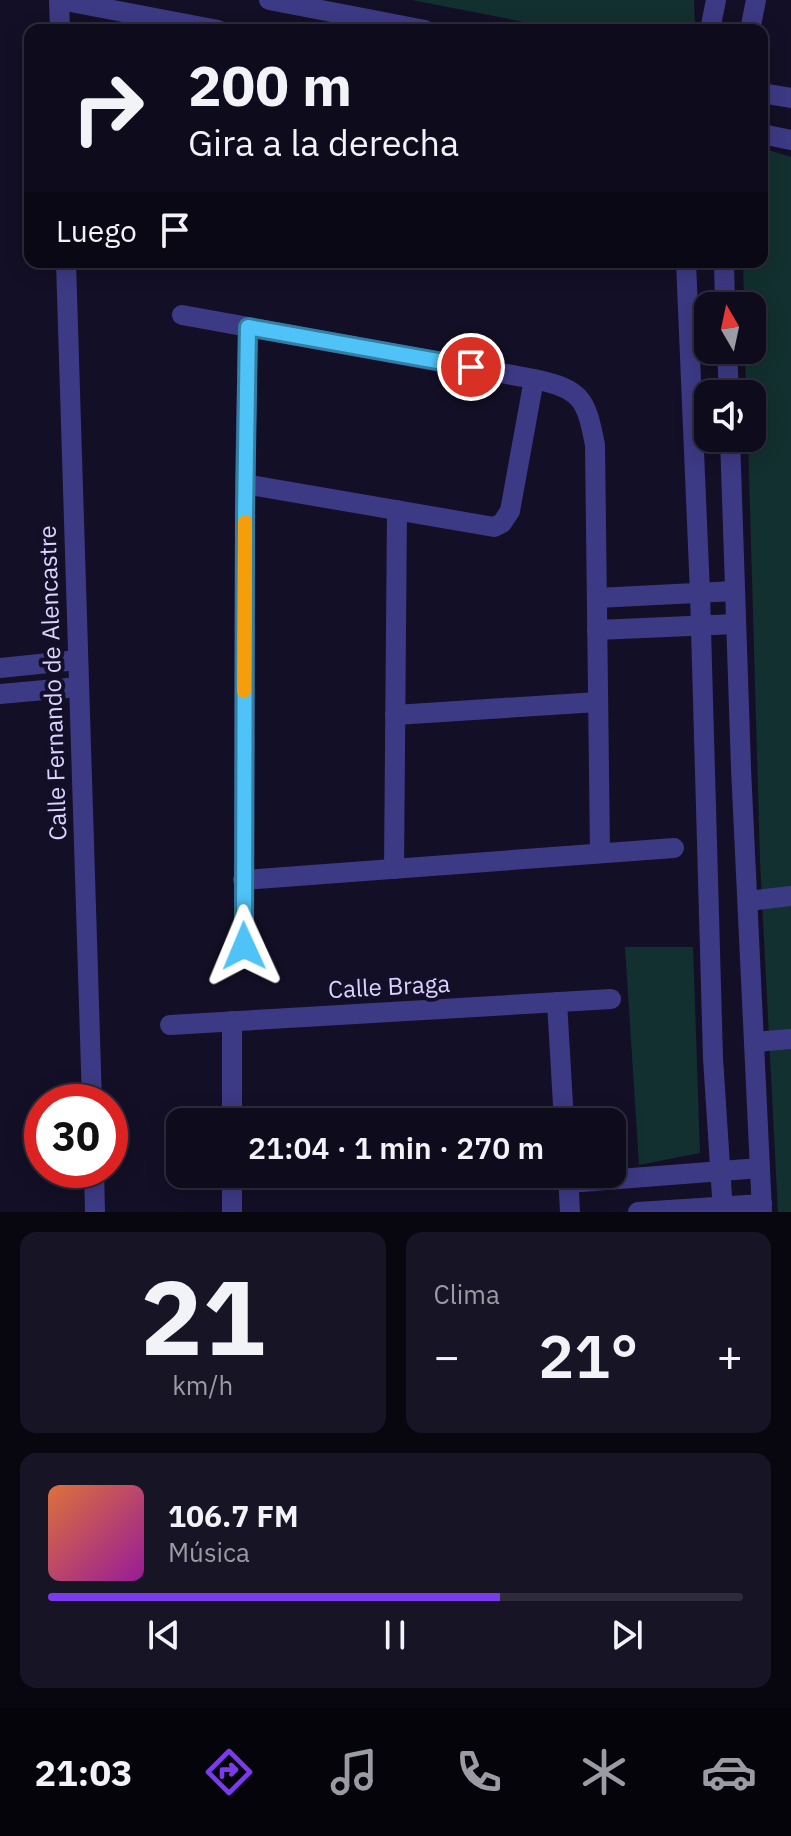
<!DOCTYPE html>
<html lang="es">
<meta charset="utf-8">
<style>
body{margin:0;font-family:"IBM Plex Sans",sans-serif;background:#171425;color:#f1f3f6;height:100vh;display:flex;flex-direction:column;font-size:30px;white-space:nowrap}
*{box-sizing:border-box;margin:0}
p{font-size:26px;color:#9b9ba3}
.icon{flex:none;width:44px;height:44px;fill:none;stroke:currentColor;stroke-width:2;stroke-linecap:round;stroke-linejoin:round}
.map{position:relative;height:1212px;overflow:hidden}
.side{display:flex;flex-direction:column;gap:20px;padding:20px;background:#08060f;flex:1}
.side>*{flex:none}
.hud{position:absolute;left:24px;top:24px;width:744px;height:244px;border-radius:16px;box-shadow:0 4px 20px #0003,0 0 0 2px #2e2b3b;background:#0e0b1c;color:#f1f3f6;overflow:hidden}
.needle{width:52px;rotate:351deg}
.buttons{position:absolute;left:694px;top:292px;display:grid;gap:16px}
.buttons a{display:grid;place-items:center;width:72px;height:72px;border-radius:16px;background:#0e0b1c;box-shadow:0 4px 20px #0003,0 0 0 2px #2e2b3b;font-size:40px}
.speed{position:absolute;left:24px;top:1084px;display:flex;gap:16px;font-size:40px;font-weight:700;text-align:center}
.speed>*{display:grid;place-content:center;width:104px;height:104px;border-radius:50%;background:#0e0b1c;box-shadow:0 4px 20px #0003,0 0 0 2px #2e2b3b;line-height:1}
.speed .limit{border:12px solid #d22;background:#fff;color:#111}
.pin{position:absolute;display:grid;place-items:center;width:68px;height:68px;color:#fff;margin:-34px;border:4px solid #fff;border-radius:50%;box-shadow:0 2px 8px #0007}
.me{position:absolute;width:88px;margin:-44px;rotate:359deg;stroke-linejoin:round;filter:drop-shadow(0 0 6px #0008)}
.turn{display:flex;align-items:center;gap:28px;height:168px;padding:0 32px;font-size:36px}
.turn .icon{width:104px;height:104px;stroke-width:2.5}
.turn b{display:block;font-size:56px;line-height:68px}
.then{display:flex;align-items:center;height:76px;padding:0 32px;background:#0003;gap:16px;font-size:30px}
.big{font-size:60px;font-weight:600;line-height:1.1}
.side .widget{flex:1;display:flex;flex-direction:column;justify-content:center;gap:12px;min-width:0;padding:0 28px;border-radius:16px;background:#171425}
.side .dial{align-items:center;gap:0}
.dial b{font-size:104px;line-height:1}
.song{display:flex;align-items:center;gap:24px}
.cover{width:96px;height:96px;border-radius:12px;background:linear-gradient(135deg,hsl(20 70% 55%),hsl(300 70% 35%))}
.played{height:8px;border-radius:4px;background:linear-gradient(90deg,#7c3aed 65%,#2e2b3b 65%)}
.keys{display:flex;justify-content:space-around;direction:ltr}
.heat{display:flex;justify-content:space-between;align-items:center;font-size:44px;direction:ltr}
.side .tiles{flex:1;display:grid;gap:20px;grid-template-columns:1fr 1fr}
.widget:last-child{grid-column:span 2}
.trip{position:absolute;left:166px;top:1108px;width:460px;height:80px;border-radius:16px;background:#0e0b1c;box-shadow:0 4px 20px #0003,0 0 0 2px #2e2b3b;font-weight:600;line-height:80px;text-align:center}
.dock{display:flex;height:128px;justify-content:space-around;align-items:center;background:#06040b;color:#9b9ba3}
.dock .icon{width:56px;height:56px}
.dock .on{color:#7c3aed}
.dock b{font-size:36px;color:#f1f3f6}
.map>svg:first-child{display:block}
.green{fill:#12302f}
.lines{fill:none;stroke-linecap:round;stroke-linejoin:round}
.minor{stroke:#3d3a85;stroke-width:20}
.route-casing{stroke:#337fa1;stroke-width:20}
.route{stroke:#4fc3f7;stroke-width:14}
.slow{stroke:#f59e0b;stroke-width:14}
.labels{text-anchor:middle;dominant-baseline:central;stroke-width:8;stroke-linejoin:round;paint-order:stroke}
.street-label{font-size:24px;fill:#d9d4ff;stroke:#130f26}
</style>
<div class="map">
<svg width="791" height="1212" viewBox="0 0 791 1212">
<rect width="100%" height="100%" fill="#130f26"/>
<g class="green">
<polygon points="412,0 694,0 695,30 564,30"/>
<polygon points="762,148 791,157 791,1212 778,1212 760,861 748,438 752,438 752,394 746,394 745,350 752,350 752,306 744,306 743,262 762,262"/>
<polygon points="625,947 693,947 700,1153 639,1165"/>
</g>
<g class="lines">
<g class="minor">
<polyline points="59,0 60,30"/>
<polyline points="60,0 218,30"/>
<polyline points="269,0 425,30"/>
<polyline points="710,30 716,0"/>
<polyline points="750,30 756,0"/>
<polyline points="762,93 791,98"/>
<polyline points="762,134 791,140"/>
<polyline points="66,262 92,1102"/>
<polyline points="686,262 700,593 713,1058 723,1212"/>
<polyline points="724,262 725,306"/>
<path d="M182 315 534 379C581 389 586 398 595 445L600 853"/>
<polyline points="727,350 729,394"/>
<polyline points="730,438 741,768 762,1212"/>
<polyline points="245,484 494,527 502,523 510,511 534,379"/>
<polyline points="597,598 735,591"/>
<polyline points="597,630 736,624"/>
<polyline points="0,668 77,660"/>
<polyline points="0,694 78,687"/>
<polyline points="395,715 598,702"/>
<polyline points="394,869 397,510"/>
<polyline points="243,880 674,848"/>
<polyline points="748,901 791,896"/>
<polyline points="244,946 245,484 248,327"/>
<polyline points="557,1002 564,1122"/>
<polyline points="232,1021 232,1122"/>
<polyline points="170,1025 611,999"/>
<polyline points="754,1042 791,1039"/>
<polyline points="94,1170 95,1212"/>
<polyline points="232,1174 232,1212"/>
<polyline points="568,1174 570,1212"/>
<polyline points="568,1183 760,1168"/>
<polyline points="638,1212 762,1204"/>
</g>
</g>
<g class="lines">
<g class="route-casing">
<polyline id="route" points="244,946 245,515 248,327 471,367"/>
</g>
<use href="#route" class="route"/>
<polyline class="slow" points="244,691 245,522"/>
</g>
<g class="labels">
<g class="street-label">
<text transform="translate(52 683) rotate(-92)">Calle Fernando de Alencastre</text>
<text transform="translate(389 986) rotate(-3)">Calle Braga</text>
</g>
</g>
</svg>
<div class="buttons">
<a><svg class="needle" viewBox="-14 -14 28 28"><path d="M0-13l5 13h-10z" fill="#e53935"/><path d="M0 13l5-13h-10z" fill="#9b9ba3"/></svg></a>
<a><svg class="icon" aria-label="sound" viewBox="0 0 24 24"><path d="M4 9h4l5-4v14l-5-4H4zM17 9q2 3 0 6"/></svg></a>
</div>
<div class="speed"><div class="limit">30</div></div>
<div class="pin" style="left:471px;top:367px;background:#d93025"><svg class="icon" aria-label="arrive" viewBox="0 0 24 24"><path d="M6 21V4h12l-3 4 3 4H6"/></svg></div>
<svg class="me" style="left:244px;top:946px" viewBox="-20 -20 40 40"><path d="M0-17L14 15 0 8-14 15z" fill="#4fc3f7" stroke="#fff" stroke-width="4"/></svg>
<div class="trip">21:04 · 1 min · 270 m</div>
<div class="hud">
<div class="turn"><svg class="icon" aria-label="right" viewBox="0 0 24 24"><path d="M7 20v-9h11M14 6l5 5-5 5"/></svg><div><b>200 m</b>Gira a la derecha</div></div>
<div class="then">Luego<svg class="icon" aria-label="arrive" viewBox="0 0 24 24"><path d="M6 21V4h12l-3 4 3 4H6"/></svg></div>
</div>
</div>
<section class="side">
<div class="tiles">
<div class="widget dial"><b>21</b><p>km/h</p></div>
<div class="widget"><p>Clima</p>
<div class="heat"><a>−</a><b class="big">21°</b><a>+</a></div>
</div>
<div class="widget">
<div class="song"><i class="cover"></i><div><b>106.7 FM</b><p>Música</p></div></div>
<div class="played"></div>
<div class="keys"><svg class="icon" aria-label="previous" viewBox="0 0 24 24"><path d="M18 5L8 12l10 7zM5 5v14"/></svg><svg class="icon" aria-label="pause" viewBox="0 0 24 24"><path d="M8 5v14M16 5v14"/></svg><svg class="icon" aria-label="next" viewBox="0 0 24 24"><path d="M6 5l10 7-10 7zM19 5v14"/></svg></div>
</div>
</div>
</section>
<nav class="dock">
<b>21:03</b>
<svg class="icon on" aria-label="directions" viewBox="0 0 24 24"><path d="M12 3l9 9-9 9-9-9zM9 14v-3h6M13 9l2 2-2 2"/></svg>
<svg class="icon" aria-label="music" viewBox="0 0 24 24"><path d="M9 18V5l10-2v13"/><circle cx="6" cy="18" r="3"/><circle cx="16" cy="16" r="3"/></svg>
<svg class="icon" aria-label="phone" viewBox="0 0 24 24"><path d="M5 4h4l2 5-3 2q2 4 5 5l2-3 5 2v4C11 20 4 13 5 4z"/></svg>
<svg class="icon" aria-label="climate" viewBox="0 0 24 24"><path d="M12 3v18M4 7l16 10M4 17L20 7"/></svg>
<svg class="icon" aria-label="car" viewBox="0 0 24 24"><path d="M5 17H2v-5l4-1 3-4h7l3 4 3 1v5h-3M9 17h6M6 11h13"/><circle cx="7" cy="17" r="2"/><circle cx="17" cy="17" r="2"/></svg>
</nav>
